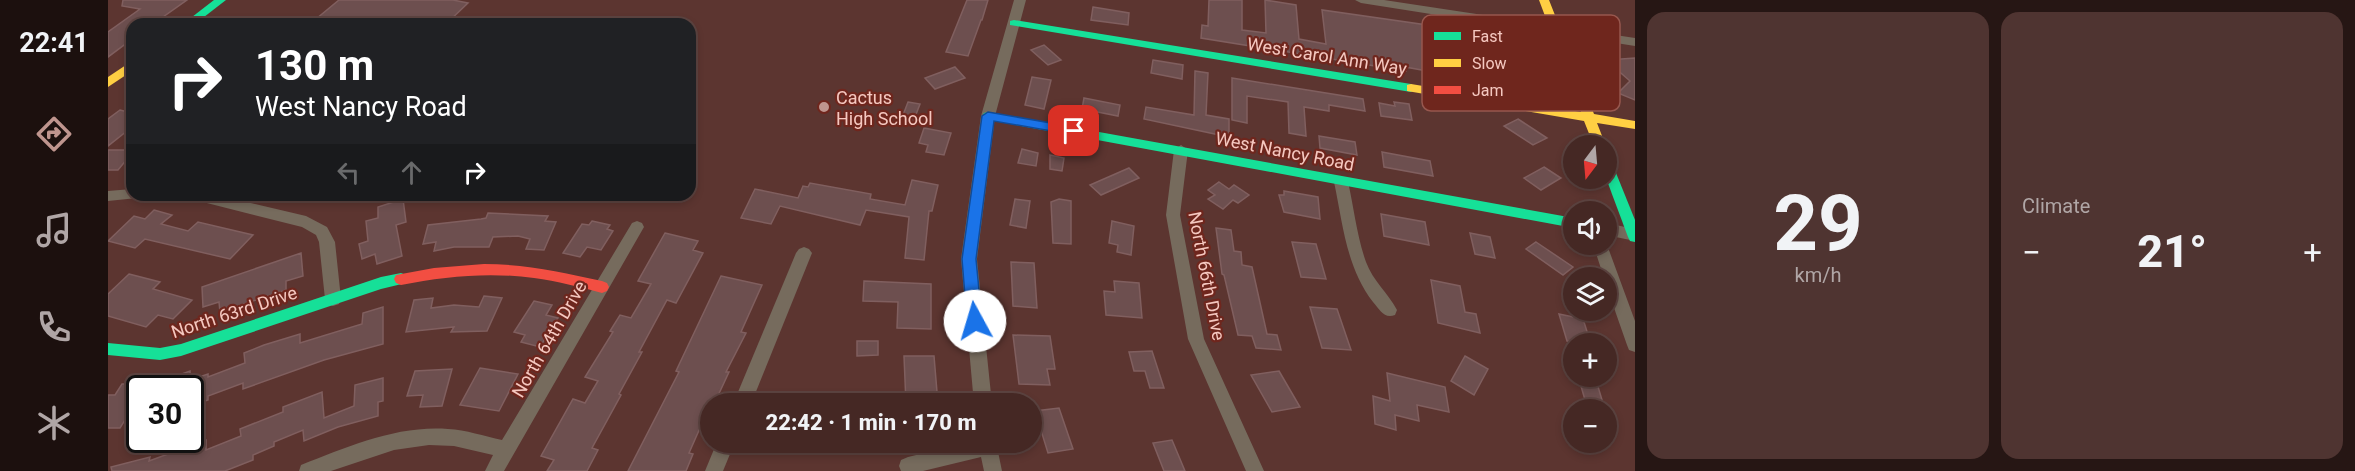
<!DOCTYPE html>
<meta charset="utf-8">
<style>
body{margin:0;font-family:Roboto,sans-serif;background:#4f3431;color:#f1f3f6;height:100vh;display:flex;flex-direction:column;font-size:22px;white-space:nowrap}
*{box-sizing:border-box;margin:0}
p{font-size:20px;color:#b0a6a6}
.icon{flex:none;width:33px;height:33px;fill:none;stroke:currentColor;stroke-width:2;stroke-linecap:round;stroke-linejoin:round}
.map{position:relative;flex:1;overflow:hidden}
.side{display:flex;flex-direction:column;gap:12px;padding:12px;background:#261614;width:720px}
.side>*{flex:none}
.top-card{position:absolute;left:18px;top:18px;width:570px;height:183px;border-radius:18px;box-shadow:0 3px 9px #0003,0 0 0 2px #5d4441;background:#202124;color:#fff;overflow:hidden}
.needle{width:39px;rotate:196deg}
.tools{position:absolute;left:1455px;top:135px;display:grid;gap:12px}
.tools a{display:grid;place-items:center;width:54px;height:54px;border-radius:50%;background:#452824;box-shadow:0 3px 9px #0003,0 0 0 2px #5d4441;font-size:30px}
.speed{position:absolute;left:18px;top:375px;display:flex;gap:12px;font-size:30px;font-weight:700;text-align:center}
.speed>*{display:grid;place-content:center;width:78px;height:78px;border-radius:50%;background:#452824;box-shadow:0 3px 9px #0003,0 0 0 2px #5d4441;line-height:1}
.speed .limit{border:3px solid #111;border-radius:9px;background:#fff;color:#111}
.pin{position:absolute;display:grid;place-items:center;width:51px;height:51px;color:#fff;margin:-26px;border-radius:12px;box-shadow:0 3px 9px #0006}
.me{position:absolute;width:66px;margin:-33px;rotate:354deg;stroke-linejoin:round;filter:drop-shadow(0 0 4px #0008)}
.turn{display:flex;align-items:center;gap:21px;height:126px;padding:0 30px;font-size:27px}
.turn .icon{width:78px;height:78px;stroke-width:2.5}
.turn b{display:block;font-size:42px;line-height:51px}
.lanes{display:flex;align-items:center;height:57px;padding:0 30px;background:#0003;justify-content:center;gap:30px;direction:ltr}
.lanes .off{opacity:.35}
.big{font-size:45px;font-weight:800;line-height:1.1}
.side .card{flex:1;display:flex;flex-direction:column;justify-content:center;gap:9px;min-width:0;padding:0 21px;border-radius:18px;background:#4f3431}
.side .dial{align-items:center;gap:0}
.dial b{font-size:78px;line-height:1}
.heat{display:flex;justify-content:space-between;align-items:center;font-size:33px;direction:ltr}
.side .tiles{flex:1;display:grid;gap:12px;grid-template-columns:repeat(2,1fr)}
.trip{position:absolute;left:592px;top:393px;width:342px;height:60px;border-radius:30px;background:#452824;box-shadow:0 3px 9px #0003,0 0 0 2px #5d4441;font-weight:800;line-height:60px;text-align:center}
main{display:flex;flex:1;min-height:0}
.tab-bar{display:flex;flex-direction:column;width:108px;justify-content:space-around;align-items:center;background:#1c100e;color:#b0a6a6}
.tab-bar .icon{width:42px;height:42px}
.tab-bar .on{color:#bf958e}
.tab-bar b{font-size:27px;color:#f1f3f6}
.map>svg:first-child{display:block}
.building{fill:#6d4f4f;stroke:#805f5f;stroke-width:1.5}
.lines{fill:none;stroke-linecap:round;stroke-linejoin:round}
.street{fill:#766b5d;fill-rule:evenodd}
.fast{fill:#16e098;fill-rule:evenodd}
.slow{fill:#ffcf43;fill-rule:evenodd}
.jam{fill:#f24e42;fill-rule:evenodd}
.route{fill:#1a73e8;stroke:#114b97;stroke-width:1.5}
.poi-dot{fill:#bf958e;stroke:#6f261d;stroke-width:2}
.labels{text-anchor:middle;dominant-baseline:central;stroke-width:4.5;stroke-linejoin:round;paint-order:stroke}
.street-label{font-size:18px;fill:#f5c8c0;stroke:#6f261d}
.poi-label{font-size:18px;fill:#f5c8c0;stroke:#6f261d;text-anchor:start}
.key{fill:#6f261d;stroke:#97574e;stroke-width:1.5}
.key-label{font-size:16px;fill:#f5c8c0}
</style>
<main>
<nav class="tab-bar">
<b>22:41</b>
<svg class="icon on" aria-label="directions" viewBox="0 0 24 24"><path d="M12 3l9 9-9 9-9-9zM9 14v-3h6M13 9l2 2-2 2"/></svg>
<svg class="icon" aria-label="music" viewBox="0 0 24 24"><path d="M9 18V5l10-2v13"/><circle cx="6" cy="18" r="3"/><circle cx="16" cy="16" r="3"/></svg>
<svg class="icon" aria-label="phone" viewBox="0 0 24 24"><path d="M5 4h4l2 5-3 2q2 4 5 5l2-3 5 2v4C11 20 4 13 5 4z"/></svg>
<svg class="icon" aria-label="climate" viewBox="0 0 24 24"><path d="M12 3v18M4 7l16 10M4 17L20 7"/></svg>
</nav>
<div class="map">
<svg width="1527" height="471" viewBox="0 0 1527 471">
<rect width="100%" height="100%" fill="#5c3530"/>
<g class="building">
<polygon points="15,0 79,0 45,24 24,24 24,39 0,57 0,32 32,9 14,6"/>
<polygon points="231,0 345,0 360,3 338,24 202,24"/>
<polygon points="859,0 880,0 874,20 873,20 860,56 838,52"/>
<polygon points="1101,0 1134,0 1134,30 1158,33 1157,0 1188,5 1191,39 1218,44 1214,10 1410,38 1415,54 1390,50 1422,80 1393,84 1362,53 1369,80 1297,67 1298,71 1093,38 1094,25 1100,26"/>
<polygon points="985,7 1021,13 1020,25 983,20"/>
<polygon points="936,45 953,60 940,65 923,50"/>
<polygon points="1527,58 1527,100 1510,93 1522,81 1498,60"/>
<polygon points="1045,60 1075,65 1074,79 1043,73"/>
<polygon points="847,67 857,78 827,89 817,78"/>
<polygon points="1087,71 1100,73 1098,115 1121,119 1121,137 1036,119 1038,107 1086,115"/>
<polygon points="924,77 943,80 936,109 917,105"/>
<polygon points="1124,78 1255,99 1257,111 1221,105 1221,111 1196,107 1198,136 1181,133 1180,102 1139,96 1139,123 1124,120"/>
<polygon points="976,98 1012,105 1010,116 974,109"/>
<polygon points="800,102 812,104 804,125 792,123"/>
<polygon points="1286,102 1301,104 1304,120 1273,116 1271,103 1287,106"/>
<polygon points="12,110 24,113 24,127 0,146 0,119"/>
<polygon points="1410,119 1439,138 1425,145 1396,126"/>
<polygon points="816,128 843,133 836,155 818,152 820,145 811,143"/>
<polygon points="1211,136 1247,142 1249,155 1212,148"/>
<polygon points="914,149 930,153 928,166 910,163"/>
<polygon points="0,150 24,150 24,153 10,170 0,170"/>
<polygon points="1274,152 1322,161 1325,176 1276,167"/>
<polygon points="942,155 956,158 954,171 942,169"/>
<polygon points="1436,167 1453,178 1433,190 1416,178"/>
<polygon points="1021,168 1031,178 993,195 982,185"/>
<polygon points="804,180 830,185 824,211 821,211 816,260 797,258 801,217 758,210 752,225 672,206 663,224 633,218 647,189 690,198 695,186 700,187 702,183 763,194 762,199 797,205"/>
<polygon points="1111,182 1121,189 1126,185 1141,195 1130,203 1125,200 1115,209 1100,199 1107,195 1100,190"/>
<polygon points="1176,191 1210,197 1212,219 1176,212 1171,195 1176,195"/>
<polygon points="295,199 298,222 288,225 294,256 269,264 267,254 254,259 251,244 260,241 258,221 270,218 270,207"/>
<polygon points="907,199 922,201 918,228 902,225"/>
<polygon points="951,199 963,201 963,244 945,243 943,202"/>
<polygon points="46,210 64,215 53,224 80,231 90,222 145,235 122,259 37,239 27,248 0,241 26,216 37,219"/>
<polygon points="380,213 440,216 437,221 448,222 436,250 418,249 422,239 410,236 385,237 381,247 346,247 326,251 328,242 315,244 320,225 373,219 378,218"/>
<polygon points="1273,214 1317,222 1321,245 1276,236"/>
<polygon points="484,221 502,225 499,229 505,231 493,250 479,247 472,257 455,253 474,224 481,225"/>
<polygon points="1004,221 1026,226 1023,255 1009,252 1010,245 1001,243"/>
<polygon points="1108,228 1123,230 1126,251 1133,252 1134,265 1144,267 1159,334 1169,335 1173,350 1148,348 1144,336 1130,335 1116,275 1114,274"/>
<polygon points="557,233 590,241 585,250 595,253 568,303 559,300 531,352 534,352 511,394 513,395 484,448 490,450 479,471 439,471 446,460 433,456 465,399 477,403 490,381 477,377 505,332 502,331 512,315 523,318 543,284 530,281"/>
<polygon points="1362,233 1382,237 1387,258 1367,254"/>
<polygon points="1184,242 1208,244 1218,279 1193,277"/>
<polygon points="1428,242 1465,267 1455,275 1418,249"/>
<polygon points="193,253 195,276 178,281 178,290 112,312 111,302 95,307 94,287"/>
<polygon points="903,262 926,263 929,308 905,306"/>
<polygon points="21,274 52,282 45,289 84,300 65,319 50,315 38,327 0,316 0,294"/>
<polygon points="613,276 654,285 633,332 638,333 618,372 621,372 607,402 604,401 581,453 585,454 578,471 520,471 571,372 568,371"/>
<polygon points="1323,280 1352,286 1357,312 1368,314 1372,333 1330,323"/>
<polygon points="756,281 823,284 823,329 789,328 790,302 755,301"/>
<polygon points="1006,281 1031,283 1034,318 998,315 996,291 1007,292"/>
<polygon points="376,296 394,298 379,331 343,332 346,327 298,332 306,300 325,298 323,308 346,305 371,307"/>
<polygon points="426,301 444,305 438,315 450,318 432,347 413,342 417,335 406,332"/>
<polygon points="275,307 275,344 216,360 135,389 135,383 100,396 100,400 82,406 82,380 100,374 100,377 137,363 136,353 156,345 192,334 192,343 254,324 255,313"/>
<polygon points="1202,307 1229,309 1243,350 1214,348"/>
<polygon points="1451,314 1475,319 1483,344 1459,341"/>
<polygon points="905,335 942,336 947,369 939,369 942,385 911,384"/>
<polygon points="749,341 770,341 770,355 749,356"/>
<polygon points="1044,351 1056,388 1042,388 1037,371 1026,371 1021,352"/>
<polygon points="796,356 826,356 830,404 798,404"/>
<polygon points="1357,356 1380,369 1366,395 1343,381"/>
<polygon points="372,368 410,374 391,411 352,405"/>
<polygon points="344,369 334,406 312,407 315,395 299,396 307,371"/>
<polygon points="82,371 82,388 38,388 37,387"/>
<polygon points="1171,371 1192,407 1164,412 1143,375"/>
<polygon points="1279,373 1337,387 1341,412 1309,405 1311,421 1287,415 1288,430 1267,424 1265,396 1282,401"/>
<polygon points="1470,376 1488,380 1497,410 1480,410"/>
<polygon points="275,378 275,401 270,402 270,416 230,427 196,441 195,430 166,442 166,446 145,455 145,460 117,471 4,471 3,467 42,457 41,461 98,440 98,450 133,436 132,429 175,412 175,407 214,392 216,418 246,406 247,385"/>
<polygon points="14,384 32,384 32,396 12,428 0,428 0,395 7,395"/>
<polygon points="951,408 965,449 940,453 927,411"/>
<polygon points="1064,440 1077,471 1056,471 1045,443"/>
</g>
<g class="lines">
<g class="street">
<polygon points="906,0 918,0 887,116 869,259 884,404 866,404 853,259 873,116"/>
<polygon points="1247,0 1276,0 1527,38 1527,46 1253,3"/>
<polygon points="1073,145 1080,150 1072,215 1096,339 1156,471 1138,471 1080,339 1058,215 1066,150"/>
<path d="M1233 177 1240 182C1246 208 1249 237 1258 262 1265 281 1280 293 1289 310L1287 315C1276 319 1272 310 1265 302 1238 267 1235 224 1226 182Z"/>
<polygon points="24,189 24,195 31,195 29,198 0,201 0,191"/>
<polygon points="80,195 109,195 198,216 219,227 227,242 233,299 231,304 225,306 219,304 217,299 211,242 208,235 194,227 87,200"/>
<path d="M529 221 534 223 536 227 396 471H377L385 455 346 446 321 445 286 450 223 471H191L193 465C239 447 289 425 340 429 358 430 376 436 394 440L524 223Z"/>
<polygon points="1498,223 1527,229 1527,241 1498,235"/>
<polygon points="1498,242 1527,321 1527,352 1521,350 1519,345 1498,285 1498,278 1496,278 1485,244 1498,244"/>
<polygon points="696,247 701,249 704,253 643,404 625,404 688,253 691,249"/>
<polygon points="609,442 627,442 615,471 597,471"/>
<polygon points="862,442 888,442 894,471 876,471 873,457 815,471 793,471 791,466 793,460 800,457"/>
</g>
<g class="fast">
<polygon points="106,0 118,0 87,24 75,24"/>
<polygon points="906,20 1303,84 1309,88 1303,92 902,25 902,21"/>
<polygon points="880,112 1466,218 1466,228 876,119 874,116 876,113"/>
<polygon points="1498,159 1504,163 1527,220 1527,242 1522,241 1520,237 1498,178"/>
<polygon points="293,273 298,275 300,279 298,283 273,289 73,356 52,360 0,355 0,343 52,348 73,344 273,277"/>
</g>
<g class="slow">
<polygon points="1431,0 1441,0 1486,114 1527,121 1527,129 1489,123 1498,146 1486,146 1476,121 1299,91 1299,85 1303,84 1473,112"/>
<polygon points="24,61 24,71 0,87 0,77"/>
</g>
<path class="jam" d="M376 264C417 264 454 272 494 281L499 283 501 287 499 291 494 293C472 287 449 281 426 278 382 272 337 276 293 285L288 283 286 279 288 275 326 268Z"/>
</g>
<polygon class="route" points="880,112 966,127 972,131 966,135 886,121 868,259 874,321 872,326 867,327 862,326 859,321 854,259 874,116"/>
<circle class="poi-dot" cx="716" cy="107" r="6"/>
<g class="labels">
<g class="street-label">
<text transform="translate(1219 56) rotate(9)">West Carol Ann Way</text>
<text transform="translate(1177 151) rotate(11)">West Nancy Road</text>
<text transform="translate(1099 276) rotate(79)">North 66th Drive</text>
<text transform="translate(126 312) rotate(-18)">North 63rd Drive</text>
<text transform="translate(441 339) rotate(-60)">North 64th Drive</text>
</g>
<g class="poi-label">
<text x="728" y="97">Cactus<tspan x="728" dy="21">High School</tspan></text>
</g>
</g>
<rect x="1314" y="15" width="198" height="96" rx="9" class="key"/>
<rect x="1326" y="32" width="27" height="8" fill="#16e098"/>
<rect x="1326" y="59" width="27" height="8" fill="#ffcf43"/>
<rect x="1326" y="86" width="27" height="8" fill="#f24e42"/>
<g class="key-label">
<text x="1364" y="42">Fast</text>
<text x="1364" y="69">Slow</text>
<text x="1364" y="96">Jam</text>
</g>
</svg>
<div class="tools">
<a><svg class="needle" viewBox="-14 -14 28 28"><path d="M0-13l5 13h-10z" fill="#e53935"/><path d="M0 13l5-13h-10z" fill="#b0a6a6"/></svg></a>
<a><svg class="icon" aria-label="sound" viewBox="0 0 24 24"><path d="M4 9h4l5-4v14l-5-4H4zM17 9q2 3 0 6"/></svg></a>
<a><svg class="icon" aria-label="layers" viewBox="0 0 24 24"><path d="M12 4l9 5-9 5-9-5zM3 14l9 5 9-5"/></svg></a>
<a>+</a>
<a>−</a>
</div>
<div class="speed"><div class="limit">30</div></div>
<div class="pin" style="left:966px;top:131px;background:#d93025"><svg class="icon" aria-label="arrive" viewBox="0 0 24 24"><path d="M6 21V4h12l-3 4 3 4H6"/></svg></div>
<svg class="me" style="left:867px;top:321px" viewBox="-20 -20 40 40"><circle r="19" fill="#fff"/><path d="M0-13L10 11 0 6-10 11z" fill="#1a73e8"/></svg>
<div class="trip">22:42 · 1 min · 170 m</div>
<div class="top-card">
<div class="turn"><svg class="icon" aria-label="right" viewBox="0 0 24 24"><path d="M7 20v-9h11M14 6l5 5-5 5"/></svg><div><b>130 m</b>West Nancy Road</div></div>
<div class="lanes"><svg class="icon off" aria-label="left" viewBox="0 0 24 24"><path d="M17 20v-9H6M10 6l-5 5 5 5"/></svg><svg class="icon off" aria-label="ahead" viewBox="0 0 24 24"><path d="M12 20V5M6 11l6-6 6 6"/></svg><svg class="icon" aria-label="right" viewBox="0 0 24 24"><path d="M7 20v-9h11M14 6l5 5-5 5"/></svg></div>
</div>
</div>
<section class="side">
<div class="tiles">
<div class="card dial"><b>29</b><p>km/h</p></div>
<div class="card"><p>Climate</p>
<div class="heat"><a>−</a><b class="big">21°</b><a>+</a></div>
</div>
</div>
</section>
</main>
